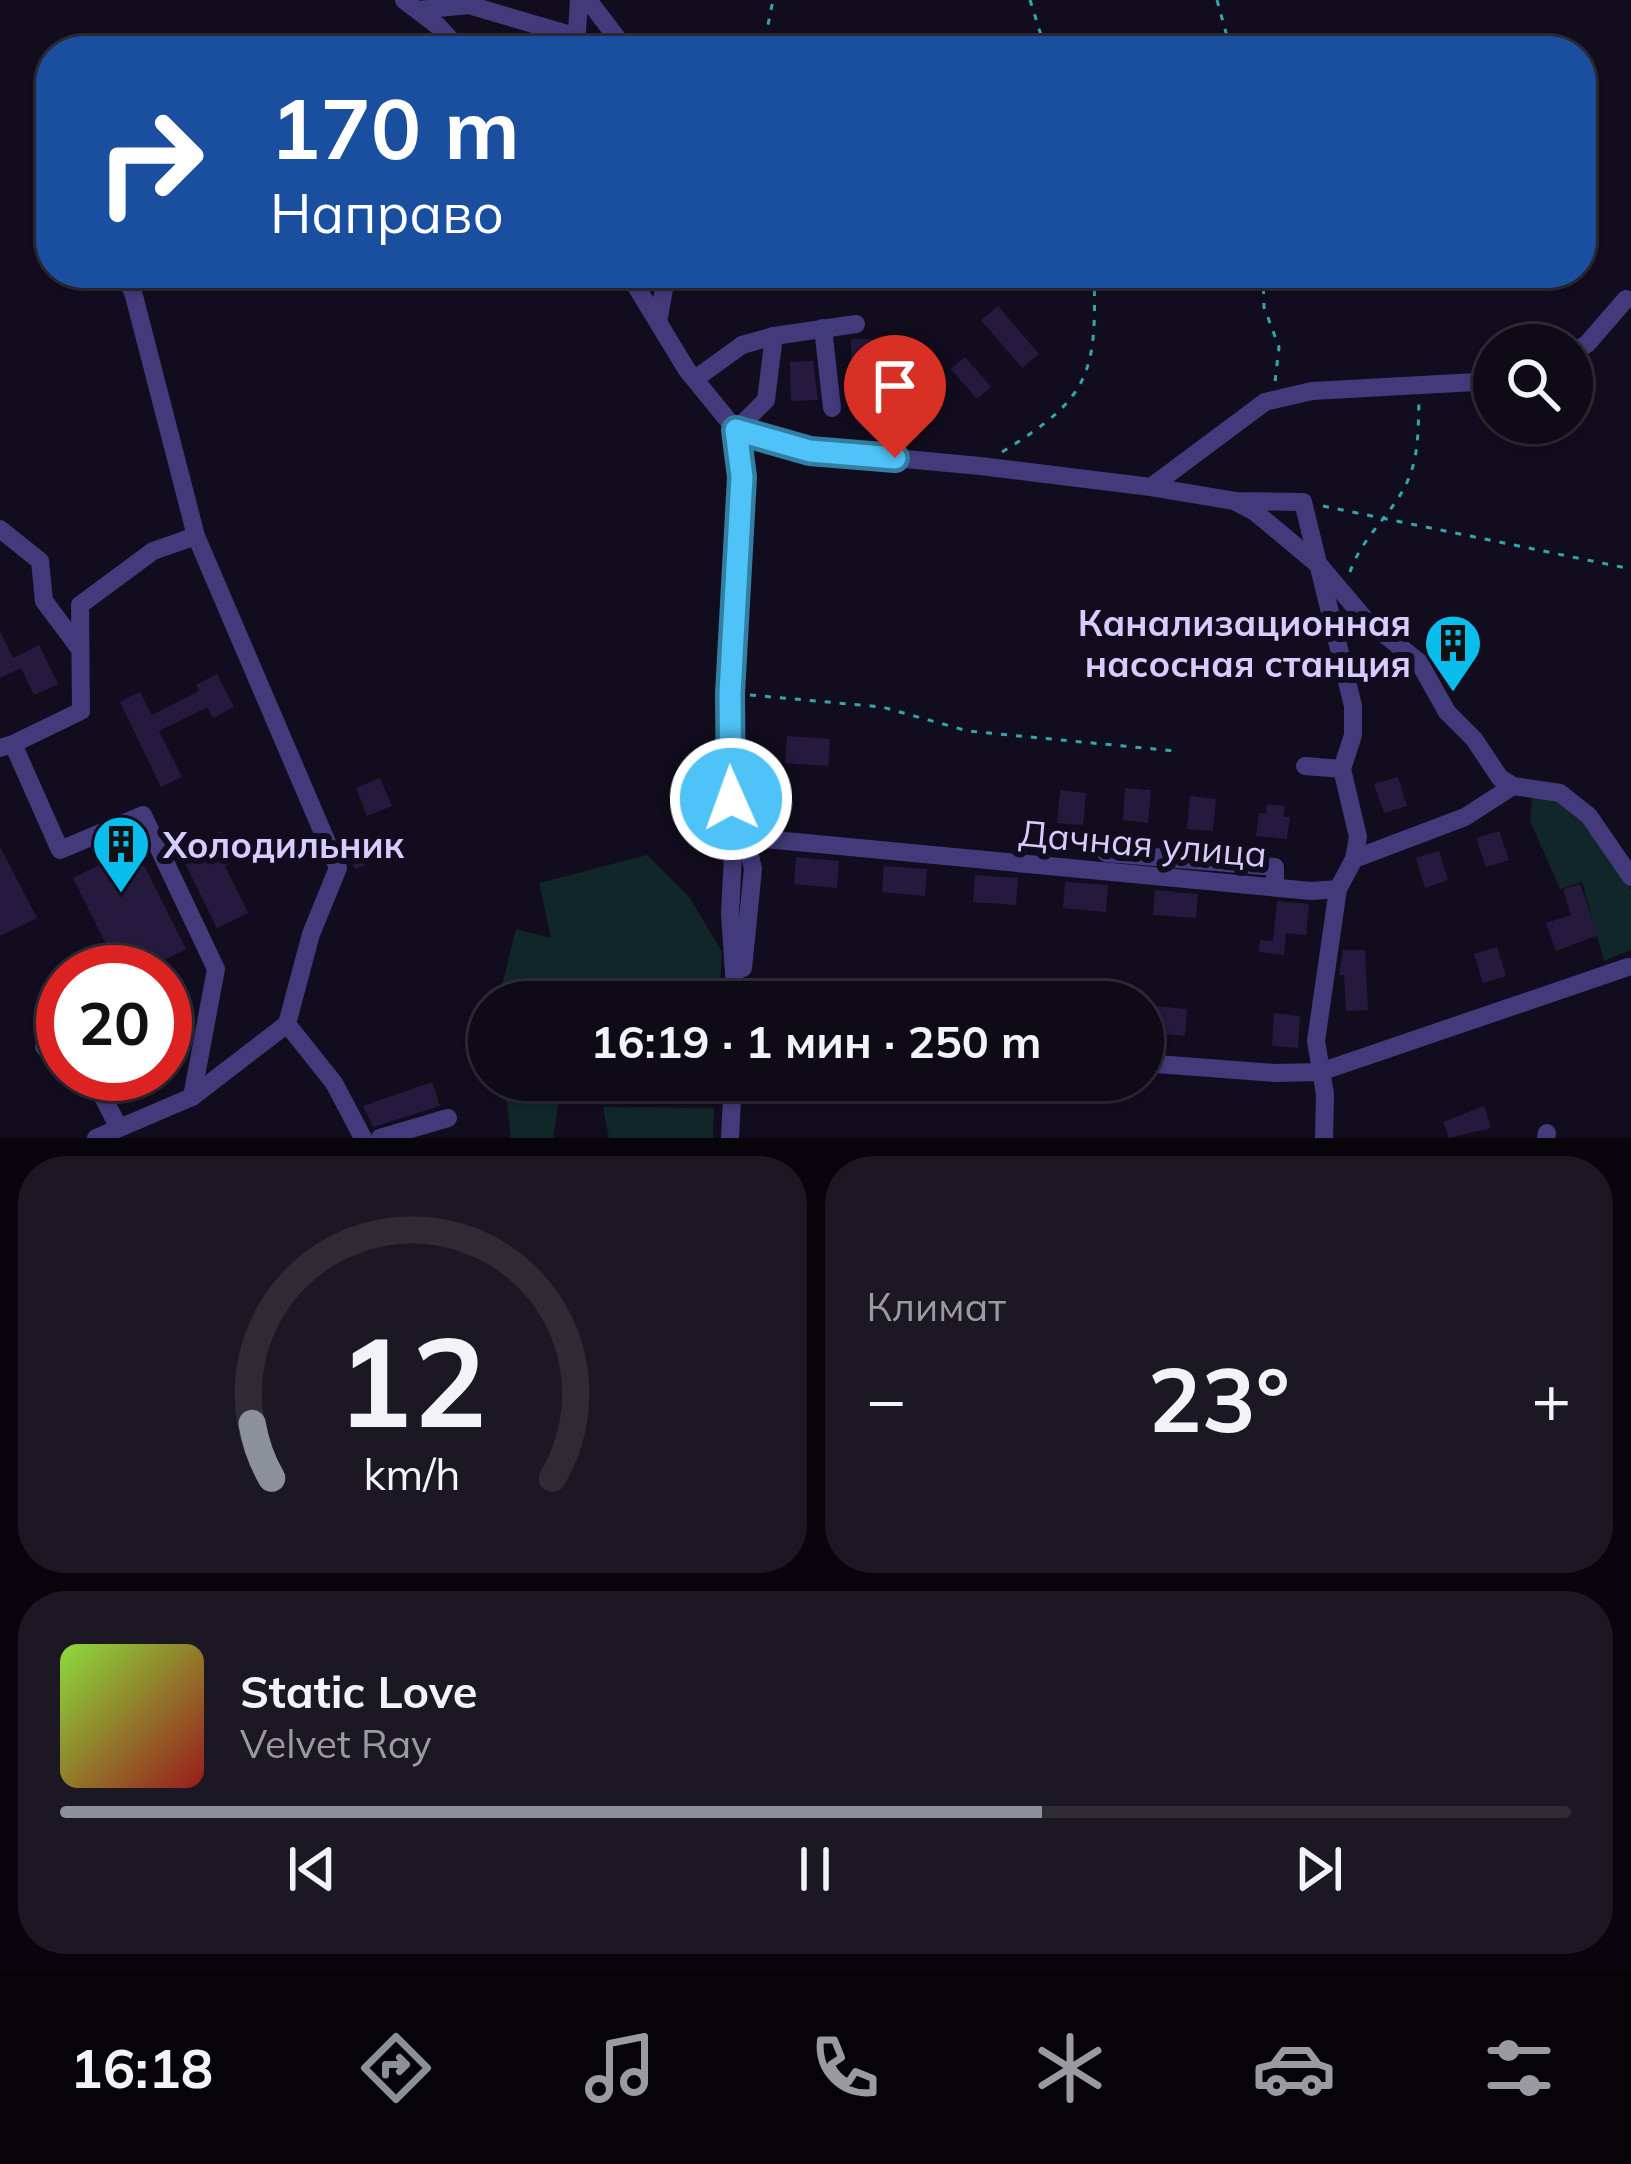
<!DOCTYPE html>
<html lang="ru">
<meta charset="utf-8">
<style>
body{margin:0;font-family:Mulish,sans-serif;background:#1c1823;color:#f1f3f6;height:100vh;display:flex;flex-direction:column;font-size:45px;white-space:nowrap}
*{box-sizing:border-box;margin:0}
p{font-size:39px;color:#9b9aa1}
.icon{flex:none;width:66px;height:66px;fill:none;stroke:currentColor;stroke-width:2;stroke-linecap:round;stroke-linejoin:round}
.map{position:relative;height:1138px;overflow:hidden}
.details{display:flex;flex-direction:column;gap:18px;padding:18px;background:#08060c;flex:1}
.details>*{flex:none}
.hud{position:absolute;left:36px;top:36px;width:1560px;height:252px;border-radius:48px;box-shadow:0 3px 9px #0004,0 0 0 3px #2e2b35;background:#1a4fa0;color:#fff;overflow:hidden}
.tools{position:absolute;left:1473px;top:324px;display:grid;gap:24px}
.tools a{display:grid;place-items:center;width:120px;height:120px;border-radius:50%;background:#0e0a16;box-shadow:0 3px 9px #0004,0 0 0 3px #2e2b35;font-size:60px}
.speed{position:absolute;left:36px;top:945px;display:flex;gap:24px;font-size:60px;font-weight:700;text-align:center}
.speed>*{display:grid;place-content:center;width:156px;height:156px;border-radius:50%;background:#0e0a16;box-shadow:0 3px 9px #0004,0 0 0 3px #2e2b35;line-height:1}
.speed .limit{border:18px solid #d22;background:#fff;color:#111}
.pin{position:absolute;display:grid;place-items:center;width:102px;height:102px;color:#fff;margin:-123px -51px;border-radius:50% 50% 50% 0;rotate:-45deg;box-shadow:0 0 12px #0007}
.pin .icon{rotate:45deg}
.me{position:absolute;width:132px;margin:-66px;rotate:358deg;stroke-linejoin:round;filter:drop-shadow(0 0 9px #0008)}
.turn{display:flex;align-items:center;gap:42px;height:252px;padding:0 36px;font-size:54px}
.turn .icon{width:156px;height:156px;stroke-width:2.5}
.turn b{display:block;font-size:84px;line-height:102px}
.big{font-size:90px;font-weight:700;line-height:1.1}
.details .card{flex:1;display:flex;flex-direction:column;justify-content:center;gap:18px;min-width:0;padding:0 42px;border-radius:48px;background:#1c1823}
.details .dial{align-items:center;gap:0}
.dial svg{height:312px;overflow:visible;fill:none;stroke:#2e2b35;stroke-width:7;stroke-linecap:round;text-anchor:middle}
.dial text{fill:#f1f3f6;stroke:none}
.song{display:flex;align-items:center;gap:36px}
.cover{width:144px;height:144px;border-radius:18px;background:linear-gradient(135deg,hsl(90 70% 55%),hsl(0 70% 35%))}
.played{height:12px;border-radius:6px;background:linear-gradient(90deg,#8c9099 65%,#2e2b35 65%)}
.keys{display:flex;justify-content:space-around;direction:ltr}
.heat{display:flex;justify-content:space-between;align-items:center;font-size:66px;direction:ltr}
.details .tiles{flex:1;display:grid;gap:18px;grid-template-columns:1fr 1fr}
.card:last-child{grid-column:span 2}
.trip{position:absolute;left:468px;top:981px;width:696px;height:120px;border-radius:60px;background:#0e0a16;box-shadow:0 3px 9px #0004,0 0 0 3px #2e2b35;font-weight:700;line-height:120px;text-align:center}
.dock{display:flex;height:192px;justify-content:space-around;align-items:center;background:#060409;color:#9b9aa1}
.dock .icon{width:84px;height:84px}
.dock .on{color:#8c9099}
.dock b{font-size:54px;color:#f1f3f6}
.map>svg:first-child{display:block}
.green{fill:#102628}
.building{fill:#251a3e}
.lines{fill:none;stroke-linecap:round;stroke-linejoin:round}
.path{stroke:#32a6ab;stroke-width:3;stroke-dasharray:6 9;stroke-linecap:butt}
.minor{stroke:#433a7b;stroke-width:18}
.route-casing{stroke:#337fa1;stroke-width:30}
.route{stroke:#4fc3f7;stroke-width:21}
.labels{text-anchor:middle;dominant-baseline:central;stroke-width:12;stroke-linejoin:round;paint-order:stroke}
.poi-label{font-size:36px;font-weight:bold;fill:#d6ccfd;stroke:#120d1e;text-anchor:end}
.street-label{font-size:36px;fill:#d6ccfd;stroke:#120d1e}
</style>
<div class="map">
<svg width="1631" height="1138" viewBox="0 0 1631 1138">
<rect width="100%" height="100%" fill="#120d1e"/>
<g class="green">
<polygon points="1532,797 1557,799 1590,827 1626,879 1631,890 1631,950 1604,961 1582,882 1560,889 1530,821"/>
<polygon points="647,855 690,898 722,952 719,1002 498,1002 516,929 551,938 539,883"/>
<polygon points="504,1080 562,1080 553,1138 511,1138"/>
<polygon points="603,1107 714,1108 713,1138 609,1138"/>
</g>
<g class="building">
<polygon points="998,306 1039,354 1022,368 981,320"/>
<polygon points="851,339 886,339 887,362 902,362 903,409 852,410"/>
<polygon points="965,357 991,387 977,399 951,369"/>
<polygon points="813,361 818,400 791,401 790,362"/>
<polygon points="0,631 13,658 39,645 58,684 34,695 21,668 0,678"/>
<polygon points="217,674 234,707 213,718 207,707 159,731 182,777 161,787 120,702 140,692 152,715 199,691 196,685"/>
<polygon points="787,736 830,739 828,766 785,763"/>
<polygon points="1398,777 1407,806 1384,813 1374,784"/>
<polygon points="380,778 392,806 367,816 356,788"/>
<polygon points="1125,788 1151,790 1148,823 1123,820"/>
<polygon points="1060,790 1086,793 1083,825 1057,823"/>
<polygon points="1190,796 1216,799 1213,831 1187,829"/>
<polygon points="1267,804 1285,806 1283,817 1290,817 1287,839 1256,836 1259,813 1266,814"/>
<polygon points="222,831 236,860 225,866 248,913 217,928 184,861 202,853 197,843"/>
<polygon points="1499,831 1509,860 1486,867 1476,838"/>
<polygon points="386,834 394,853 355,869 347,851"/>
<polygon points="0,847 37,918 0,936"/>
<polygon points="135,847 186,949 140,972 120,972 73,878"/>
<polygon points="1439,851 1448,880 1425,888 1416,858"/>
<polygon points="796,857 839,861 837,888 794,884"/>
<polygon points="884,866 927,869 925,896 882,892"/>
<polygon points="975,875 1018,878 1016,905 973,902"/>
<polygon points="1065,882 1108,885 1106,912 1063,908"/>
<polygon points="1580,884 1598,935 1556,951 1546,923 1571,915 1563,889"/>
<polygon points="1155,890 1198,894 1196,918 1153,915"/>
<polygon points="1277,901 1309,904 1306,935 1286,933 1284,955 1259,952 1260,940 1273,941"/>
<polygon points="1497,947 1506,976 1483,983 1474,954"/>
<polygon points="1343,950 1365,950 1368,1010 1346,1011 1344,975 1339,975"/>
<polygon points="791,980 834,984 833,1002 789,1002"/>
<polygon points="1144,1005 1187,1009 1185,1036 1143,1032"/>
<polygon points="1274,1013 1300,1016 1298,1048 1272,1046"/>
<polygon points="432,1082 440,1106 373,1127 363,1106"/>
<polygon points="1484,1106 1491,1128 1449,1138 1443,1122"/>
</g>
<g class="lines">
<g class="path">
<polyline points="1030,0 1046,51"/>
<polyline points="1217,0 1231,51"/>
<polyline points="755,51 766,35 773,0"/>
<polyline points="1263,273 1264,307 1279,347 1275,382"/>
<path d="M1002 452C1090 398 1097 374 1094 273"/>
<polyline points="1323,506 1631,569"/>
<path d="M1350 572C1362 536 1394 513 1408 480 1419 455 1418 429 1419 402"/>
<polyline points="750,695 882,707 968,731 1175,751"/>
<polyline points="701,1080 715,1094"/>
</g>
<g class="minor">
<polyline points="404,0 438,26 461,51"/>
<polyline points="588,0 627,51"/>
<polyline points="418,10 469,5 574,36"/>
<polyline points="565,51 577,31 579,0"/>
<polyline points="122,273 133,292 196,536 338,868 311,934 287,1024"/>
<polyline points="628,273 687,370 736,430 740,454 729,763 734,836 730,914 736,1002"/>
<polyline points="658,322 667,273"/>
<polyline points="823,328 832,408"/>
<polyline points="1572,353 1587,344 1626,299"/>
<polyline points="695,379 742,345 774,336"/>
<polyline points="736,430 810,450 980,466 1151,487 1235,501 1303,502 1353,706 1353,735 1342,769 1358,837 1354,859"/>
<polyline points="736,430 766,400 774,336 856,324"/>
<polyline points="1151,487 1265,402 1312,391 1494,381"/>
<polyline points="1238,503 1255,512 1321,567 1365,619 1419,662 1447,712 1474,739 1500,778 1513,786 1560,793 1589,816 1631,877"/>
<polyline points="0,529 40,561 44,601 80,649"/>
<polyline points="13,744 81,711 80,605 153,551 196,536"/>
<polyline points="0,748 13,744 60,850 143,815 216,969 192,1097 96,1138"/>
<polyline points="1305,766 1342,769"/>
<polyline points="734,836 1311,891 1338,889 1354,859 1465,817 1513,786"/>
<polyline points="1106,853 1275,867 1275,887"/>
<polyline points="743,968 753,869 746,837"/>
<polyline points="44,1047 63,1054"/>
<polyline points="1143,1063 1275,1073 1320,1072 1628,967"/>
<polyline points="91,1074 119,1128"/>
<polyline points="192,1097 287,1024 334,1083 363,1138"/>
<polyline points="380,1138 448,1118"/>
<polyline points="730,1138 733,1080"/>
<polyline points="1324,1138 1325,1094 1316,1041 1338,889"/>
<polyline points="1546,1138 1547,1133"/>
</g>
</g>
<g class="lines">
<g class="route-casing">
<polyline id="route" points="731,799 730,693 742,477 736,430 810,451 895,458"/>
</g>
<use href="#route" class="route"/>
</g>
<defs>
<g id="building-pin" transform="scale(3)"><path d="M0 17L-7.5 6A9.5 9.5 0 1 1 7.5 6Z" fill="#09beec" stroke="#120d1e"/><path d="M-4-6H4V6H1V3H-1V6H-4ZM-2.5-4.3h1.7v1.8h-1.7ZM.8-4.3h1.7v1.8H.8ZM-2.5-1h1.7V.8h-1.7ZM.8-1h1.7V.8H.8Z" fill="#111"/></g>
</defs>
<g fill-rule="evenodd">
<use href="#building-pin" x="1453" y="643"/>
<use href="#building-pin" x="121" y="844"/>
</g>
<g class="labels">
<g class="poi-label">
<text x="1411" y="622">Канализационная<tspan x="1411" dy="41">насосная станция</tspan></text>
<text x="163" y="844" text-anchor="start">Холодильник</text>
</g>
<g class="street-label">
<text transform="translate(1143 843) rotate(5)">Дачная улица</text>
</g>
</g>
</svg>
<div class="tools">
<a><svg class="icon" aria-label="search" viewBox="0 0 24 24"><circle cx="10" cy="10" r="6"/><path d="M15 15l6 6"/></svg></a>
</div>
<div class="speed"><div class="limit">20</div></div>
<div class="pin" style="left:895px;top:458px;background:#d93025"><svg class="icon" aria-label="arrive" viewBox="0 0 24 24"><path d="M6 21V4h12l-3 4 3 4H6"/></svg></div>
<svg class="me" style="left:731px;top:799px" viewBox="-20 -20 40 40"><circle r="17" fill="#4fc3f7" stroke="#fff" stroke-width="3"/><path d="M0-11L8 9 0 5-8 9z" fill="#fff"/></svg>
<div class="trip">16:19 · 1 мин · 250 m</div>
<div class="hud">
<div class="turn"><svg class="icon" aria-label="right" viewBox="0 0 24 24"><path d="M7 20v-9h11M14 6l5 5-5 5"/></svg><div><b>170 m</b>Направо</div></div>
</div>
</div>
<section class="details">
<div class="tiles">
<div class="card dial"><svg viewBox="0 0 100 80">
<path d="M14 69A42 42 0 1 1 86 69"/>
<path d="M14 69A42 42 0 0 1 9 55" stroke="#8c9099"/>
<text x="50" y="56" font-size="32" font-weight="700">12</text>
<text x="50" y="72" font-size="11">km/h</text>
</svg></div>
<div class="card"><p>Климат</p>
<div class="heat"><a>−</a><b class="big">23°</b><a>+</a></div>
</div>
<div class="card">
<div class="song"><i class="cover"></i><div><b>Static Love</b><p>Velvet Ray</p></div></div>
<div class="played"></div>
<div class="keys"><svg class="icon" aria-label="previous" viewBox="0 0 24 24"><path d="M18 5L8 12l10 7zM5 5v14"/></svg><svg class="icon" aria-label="pause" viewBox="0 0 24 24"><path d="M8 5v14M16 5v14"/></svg><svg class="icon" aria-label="next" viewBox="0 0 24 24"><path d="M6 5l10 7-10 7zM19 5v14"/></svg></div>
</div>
</div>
</section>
<nav class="dock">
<b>16:18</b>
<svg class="icon on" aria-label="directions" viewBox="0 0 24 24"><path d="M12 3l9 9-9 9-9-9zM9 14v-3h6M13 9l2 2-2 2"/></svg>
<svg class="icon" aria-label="music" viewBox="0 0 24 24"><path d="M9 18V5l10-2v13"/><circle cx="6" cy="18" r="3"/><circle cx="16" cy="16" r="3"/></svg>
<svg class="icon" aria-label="phone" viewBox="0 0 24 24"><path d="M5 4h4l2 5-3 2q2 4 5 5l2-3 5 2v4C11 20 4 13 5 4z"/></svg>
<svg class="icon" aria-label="climate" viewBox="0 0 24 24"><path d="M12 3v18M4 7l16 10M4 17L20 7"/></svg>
<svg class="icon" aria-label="car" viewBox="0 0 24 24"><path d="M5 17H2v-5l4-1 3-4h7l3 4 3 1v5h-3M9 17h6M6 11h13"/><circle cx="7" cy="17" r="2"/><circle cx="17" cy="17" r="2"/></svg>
<svg class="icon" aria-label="filters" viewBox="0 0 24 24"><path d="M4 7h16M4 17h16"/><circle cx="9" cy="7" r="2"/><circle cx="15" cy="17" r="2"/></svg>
</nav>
